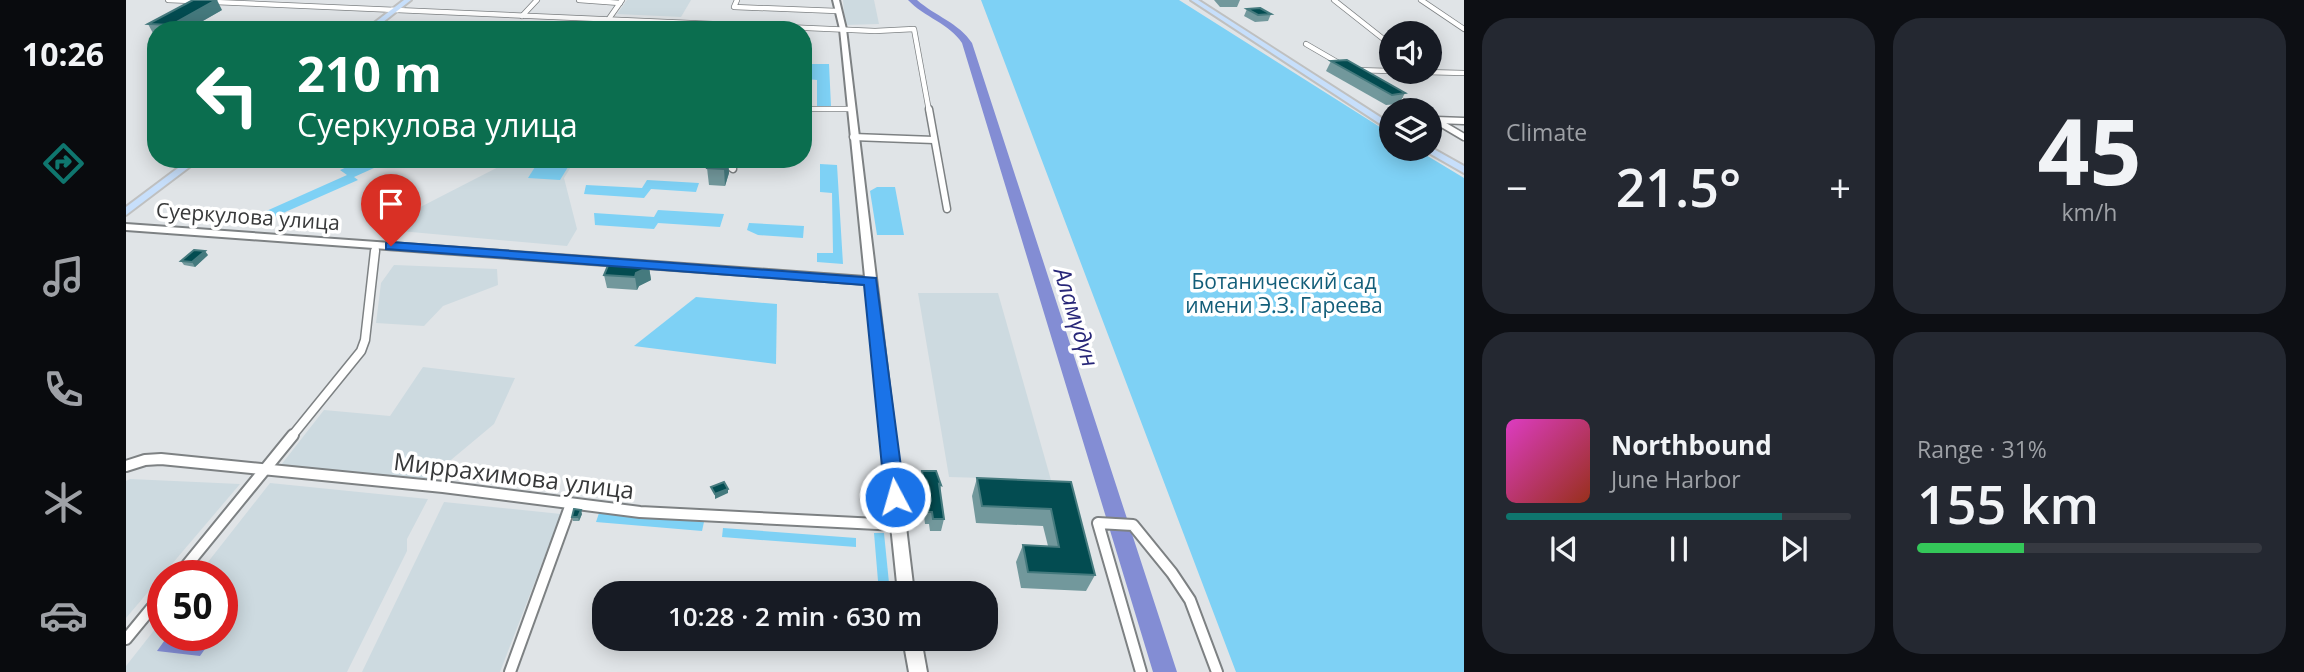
<!DOCTYPE html>
<meta charset="utf-8">
<style>
body{margin:0;font-family:"Open Sans",sans-serif;background:#242831;color:#f1f3f6;height:100vh;display:flex;flex-direction:column;font-size:26px;white-space:nowrap}
*{box-sizing:border-box;margin:0}
p{font-size:23px;color:#9ea1a6}
.icon{flex:none;width:38px;height:38px;fill:none;stroke:currentColor;stroke-width:2;stroke-linecap:round;stroke-linejoin:round}
.map{position:relative;flex:1;overflow:hidden}
.panel{display:flex;flex-direction:column;gap:18px;padding:18px;background:#0d0f14;width:840px}
.panel>*{flex:none}
.hud{position:absolute;left:21px;top:21px;width:665px;height:147px;border-radius:28px;box-shadow:0 4px 18px #0003;background:#0b6e4f;color:#fff;overflow:hidden}
.tools{position:absolute;left:1253px;top:21px;display:grid;gap:14px}
.tools a{display:grid;place-items:center;width:63px;height:63px;border-radius:50%;background:#171b24;box-shadow:0 4px 18px #0003;font-size:35px}
.speed{position:absolute;left:21px;top:560px;display:flex;gap:14px;font-size:35px;font-weight:700;text-align:center}
.speed>*{display:grid;place-content:center;width:91px;height:91px;border-radius:50%;background:#171b24;box-shadow:0 4px 18px #0003;line-height:1}
.speed .limit{border:10px solid #d22;background:#fff;color:#111}
.pin{position:absolute;display:grid;place-items:center;width:60px;height:60px;color:#fff;margin:-72px -30px;border-radius:50% 50% 50% 0;rotate:-45deg;box-shadow:0 0 7px #0007}
.pin .icon{rotate:45deg}
.me{position:absolute;width:77px;margin:-38px;rotate:354deg;stroke-linejoin:round;filter:drop-shadow(0 0 5px #0008)}
.turn{display:flex;align-items:center;gap:24px;height:147px;padding:0 35px;font-size:32px}
.turn .icon{width:91px;height:91px;stroke-width:2.5}
.turn b{display:block;font-size:49px;line-height:60px}
.big{font-size:52px;font-weight:600;line-height:1.1}
.panel .card{flex:1;display:flex;flex-direction:column;justify-content:center;gap:10px;min-width:0;padding:0 24px;border-radius:28px;background:#242831}
.panel .dial{align-items:center;gap:0}
.dial b{font-size:91px;line-height:1}
.song{display:flex;align-items:center;gap:21px}
.cover{width:84px;height:84px;border-radius:10px;background:linear-gradient(135deg,hsl(310 70% 55%),hsl(10 70% 35%))}
.played{height:7px;border-radius:4px;background:linear-gradient(90deg,#0f766e 80%,#363941 80%)}
.keys{display:flex;justify-content:space-around;direction:ltr}
.heat{display:flex;justify-content:space-between;align-items:center;font-size:38px;direction:ltr}
.charge{height:10px;border-radius:5px;background:linear-gradient(90deg,#34c759 31%,#363941 0)}
.panel .tiles{flex:1;display:grid;gap:18px;grid-template-columns:repeat(2,1fr)}
.trip{position:absolute;left:466px;top:581px;width:406px;height:70px;border-radius:28px;background:#171b24;box-shadow:0 4px 18px #0003;font-weight:600;line-height:70px;text-align:center}
main{display:flex;flex:1;min-height:0}
.tabs{display:flex;flex-direction:column;width:126px;justify-content:space-around;align-items:center;background:#090b0e;color:#9ea1a6}
.tabs .icon{width:49px;height:49px}
.tabs .active{color:#0f766e}
.tabs b{font-size:32px;color:#f1f3f6}
.map>svg:first-child{display:block}
.built{fill:#cddae0}
.green{fill:#7ed1f5}
.water{fill:#838dd4}
.lines{fill:none;stroke-linecap:round;stroke-linejoin:round}
.river{fill:#838dd4;fill-rule:evenodd}
.street-far3-casing{stroke:#7d8183;stroke-width:6}
.street-far2-casing{stroke:#7d8183;stroke-width:9}
.street-far1-casing{stroke:#7d8183;stroke-width:11}
.street-casing{stroke:#7d8183;stroke-width:14}
.secondary-casing{stroke:#7d8183;stroke-width:4}
.primary-casing{stroke:#bfc0c0;stroke-width:4}
.street-far3{stroke:#fff;stroke-width:4.5}
.street-far2{stroke:#fff;stroke-width:6}
.street-far1{stroke:#fff;stroke-width:8}
.street{stroke:#fff;stroke-width:10}
.secondary{fill:#fff;fill-rule:evenodd}
.primary{fill:#c7dffb;fill-rule:evenodd}
.wall{fill:#72989c}
.shaded-wall{fill:#457a7e}
.building{fill:#034c51;stroke:#457a7e;stroke-width:2}
.route{fill:#1a73e8;stroke:#114b97;stroke-width:2}
.labels{text-anchor:middle;dominant-baseline:central;stroke-width:7;stroke-linejoin:round;paint-order:stroke}
.street-label{font-size:21px;fill:#38393a;stroke:#fff}
.park-label{font-size:21px;fill:#135e79;stroke:#fff}
.water-label{font-size:23px;font-style:italic;fill:#272678;stroke:#fff}
.near-street-label{font-size:24px;fill:#38393a;stroke:#fff}
</style>
<main>
<nav class="tabs">
<b>10:26</b>
<svg class="icon active" aria-label="directions" viewBox="0 0 24 24"><path d="M12 3l9 9-9 9-9-9zM9 14v-3h6M13 9l2 2-2 2"/></svg>
<svg class="icon" aria-label="music" viewBox="0 0 24 24"><path d="M9 18V5l10-2v13"/><circle cx="6" cy="18" r="3"/><circle cx="16" cy="16" r="3"/></svg>
<svg class="icon" aria-label="phone" viewBox="0 0 24 24"><path d="M5 4h4l2 5-3 2q2 4 5 5l2-3 5 2v4C11 20 4 13 5 4z"/></svg>
<svg class="icon" aria-label="climate" viewBox="0 0 24 24"><path d="M12 3v18M4 7l16 10M4 17L20 7"/></svg>
<svg class="icon" aria-label="car" viewBox="0 0 24 24"><path d="M5 17H2v-5l4-1 3-4h7l3 4 3 1v5h-3M9 17h6M6 11h13"/><circle cx="7" cy="17" r="2"/><circle cx="17" cy="17" r="2"/></svg>
</nav>
<div class="map">
<svg width="1338" height="672" viewBox="0 0 1338 672">
<rect width="100%" height="100%" fill="#e0e4e7"/>
<g class="built">
<polygon points="501,0 565,0 555,17 491,14"/>
<polygon points="717,0 748,0 753,24 719,25"/>
<polygon points="388,159 450,159 438,178 451,229 441,246 263,230 275,217"/>
<polygon points="268,265 371,269 372,285 317,306 298,326 250,323 255,283"/>
<polygon points="792,293 872,293 925,480 823,477"/>
<polygon points="297,367 389,378 368,424 301,480 155,465 198,410 264,416"/>
<polygon points="4,479 114,484 0,618 0,481"/>
<polygon points="144,483 302,499 281,539 281,551 221,672 0,672 0,666 37,619 37,635 96,635 96,576 71,576"/>
<polygon points="318,502 435,514 374,672 236,672"/>
</g>
<g class="green">
<polygon points="855,0 1053,0 1265,134 1265,149 1290,149 1338,178 1338,672 1110,672"/>
<polygon points="680,64 703,64 705,106 691,106 691,80 680,79"/>
<polygon points="239,159 268,159 228,177 232,180 148,217 138,212 221,175 214,170"/>
<polygon points="414,159 447,159 434,180 402,178"/>
<polygon points="694,164 711,165 717,264 691,262 691,253 707,253 706,193 694,192"/>
<polygon points="521,180 573,183 570,192 525,189 518,198 458,194 460,185 516,188"/>
<polygon points="751,187 769,187 778,235 751,235 744,191"/>
<polygon points="532,210 598,214 594,227 532,223 528,229 469,225 468,213 528,217"/>
<polygon points="623,223 678,226 677,238 632,235 621,230"/>
<polygon points="570,297 651,304 650,364 508,346"/>
<polygon points="473,513 578,522 576,531 470,522"/>
<polygon points="597,528 730,538 730,547 596,537"/>
<polygon points="748,533 758,533 764,593 753,593"/>
</g>
<polygon class="water" points="41,637 84,642 74,656 31,651"/>
<g class="lines">
<path class="river" d="M782 0H791C809 16 833 23 846 43L1051 672H1027L836 43C824 24 798 17 782 0Z"/>
<g class="street-far3-casing">
<g id="street-far3">
<polyline points="42,0 749,31 788,29 803,111"/>
<polyline points="453,0 494,3"/>
<polyline points="611,0 608,7 711,11"/>
<polyline points="1208,0 1265,45"/>
<polyline points="1295,0 1338,29"/>
<polyline points="396,16 411,0"/>
<polyline points="482,20 496,0"/>
<polyline points="1180,44 1218,66"/>
<polyline points="1228,70 1265,71"/>
<polyline points="1298,72 1338,73"/>
<polyline points="1268,96 1293,110"/>
<polyline points="677,109 724,109"/>
</g>
</g>
<g class="street-far2-casing">
<g id="street-far2">
<polyline points="803,109 821,209"/>
<polyline points="1304,117 1338,137"/>
<polyline points="1310,120 1338,121"/>
<polyline points="727,137 808,140"/>
<polyline points="594,159 607,169"/>
<polyline points="249,253 250,245"/>
</g>
</g>
<g class="street-far1-casing">
<polyline id="street-far1" points="166,436 235,351 239,340 249,251"/>
</g>
<g class="street-casing">
<g id="street">
<polyline points="0,466 19,460 35,459 317,487 514,512 772,525"/>
<polyline points="52,576 167,435"/>
<polyline points="0,639 37,594"/>
<polyline points="384,672 445,504"/>
<polyline points="1015,672 972,523 1007,525 1046,573 1064,600 1091,672"/>
</g>
</g>
<g class="secondary-casing">
<g id="secondary">
<polygon points="707,0 713,0 720,29 788,593 772,593 740,284 0,230 0,224 739,277 714,29"/>
<polygon points="777,639 795,639 801,672 783,672"/>
</g>
</g>
<g class="primary-casing">
<g id="primary">
<polygon points="278,0 285,0 247,30 239,30"/>
<polygon points="1065,0 1072,0 1265,124 1265,131"/>
<polygon points="1304,147 1338,166 1338,173 1296,149"/>
<polygon points="64,159 74,159 0,215 0,207"/>
</g>
</g>
<use href="#street-far3" class="street-far3"/>
<use href="#street-far2" class="street-far2"/>
<use href="#street-far1" class="street-far1"/>
<use href="#street" class="street"/>
<use href="#secondary" class="secondary"/>
<use href="#primary" class="primary"/>
</g>
<g class="wall">
<polygon points="1088,0 1114,0 1111,7 1094,7"/>
<polygon points="1121,9 1145,14 1142,21 1129,22 1118,16"/>
<polygon points="96,10 61,30 30,30 30,35 28,35 22,24"/>
<polygon points="1205,61 1279,93 1273,104 1260,105 1200,71"/>
<polygon points="602,159 603,173 599,186 583,185 581,168"/>
<polygon points="82,255 69,267 58,265 55,261"/>
<polygon points="523,267 525,280 513,286 511,290 481,288 478,275"/>
<polygon points="796,471 815,485 814,491 818,519 815,531 804,531 803,524 799,524 794,484"/>
<polygon points="851,478 945,482 969,575 960,591 895,588 890,562 897,545 922,546 917,526 850,523 846,496"/>
<polygon points="456,514 453,521 447,521 446,517"/>
</g>
<g class="shaded-wall">
<polygon points="90,0 91,0 96,10 61,30 47,30 45,25"/>
<polygon points="601,159 602,159 603,173 599,186 598,169"/>
<polygon points="79,251 82,255 69,267 66,262"/>
<polygon points="523,267 525,280 513,286 511,290 509,277 510,273"/>
<polygon points="602,489 602,493 589,499 589,494"/>
<polygon points="455,510 456,514 453,521 452,517"/>
</g>
<g class="building">
<polygon points="67,0 90,0 45,25 22,24"/>
<polygon points="1134,8 1145,14 1132,15 1121,9"/>
<polygon points="346,28 356,28 354,30 343,30"/>
<polygon points="1221,60 1279,93 1266,95 1205,61"/>
<polygon points="584,159 601,159 598,169 581,168"/>
<polygon points="68,250 79,251 66,262 55,261"/>
<polygon points="483,263 523,267 510,273 509,277 478,275"/>
<polygon points="796,471 810,471 815,485 813,484 818,519 807,519 806,512 802,512"/>
<polygon points="851,478 945,482 969,575 902,572 897,545 933,547 925,509 856,506"/>
<polygon points="598,482 602,489 589,494 585,487"/>
<polygon points="448,509 455,510 452,517 446,517"/>
</g>
<polygon class="route" points="265,242 750,278 779,497 776,503 769,505 762,503 759,497 738,285 260,249 260,243"/>
<g class="labels">
<g class="street-label">
<text transform="translate(122 216) rotate(4)">Суеркулова улица</text>
</g>
<g class="park-label">
<text x="1158" y="281">Ботанический сад<tspan x="1158" dy="24">имени Э.З. Гареева</tspan></text>
</g>
<g class="water-label">
<text transform="translate(951 317) rotate(73)">Аламүдүн</text>
</g>
<g class="near-street-label">
<text transform="translate(388 475) rotate(7)">Миррахимова улица</text>
</g>
</g>
</svg>
<div class="tools">
<a><svg class="icon" aria-label="sound" viewBox="0 0 24 24"><path d="M4 9h4l5-4v14l-5-4H4zM17 9q2 3 0 6"/></svg></a>
<a><svg class="icon" aria-label="layers" viewBox="0 0 24 24"><path d="M12 4l9 5-9 5-9-5zM3 14l9 5 9-5"/></svg></a>
</div>
<div class="speed"><div class="limit">50</div></div>
<div class="pin" style="left:265px;top:246px;background:#d93025"><svg class="icon" aria-label="arrive" viewBox="0 0 24 24"><path d="M6 21V4h12l-3 4 3 4H6"/></svg></div>
<svg class="me" style="left:769px;top:497px" viewBox="-20 -20 40 40"><circle r="17" fill="#1a73e8" stroke="#fff" stroke-width="3"/><path d="M0-11L8 9 0 5-8 9z" fill="#fff"/></svg>
<div class="trip">10:28 · 2 min · 630 m</div>
<div class="hud">
<div class="turn"><svg class="icon" aria-label="left" viewBox="0 0 24 24"><path d="M17 20v-9H6M10 6l-5 5 5 5"/></svg><div><b>210 m</b>Суеркулова улица</div></div>
</div>
</div>
<section class="panel">
<div class="tiles">
<div class="card"><p>Climate</p>
<div class="heat"><a>−</a><b class="big">21.5°</b><a>+</a></div>
</div>
<div class="card dial"><b>45</b><p>km/h</p></div>
<div class="card">
<div class="song"><i class="cover"></i><div><b>Northbound</b><p>June Harbor</p></div></div>
<div class="played"></div>
<div class="keys"><svg class="icon" aria-label="previous" viewBox="0 0 24 24"><path d="M18 5L8 12l10 7zM5 5v14"/></svg><svg class="icon" aria-label="pause" viewBox="0 0 24 24"><path d="M8 5v14M16 5v14"/></svg><svg class="icon" aria-label="next" viewBox="0 0 24 24"><path d="M6 5l10 7-10 7zM19 5v14"/></svg></div>
</div>
<div class="card"><p>Range · 31%</p><b class="big">155 km</b><div class="charge"></div></div>
</div>
</section>
</main>
